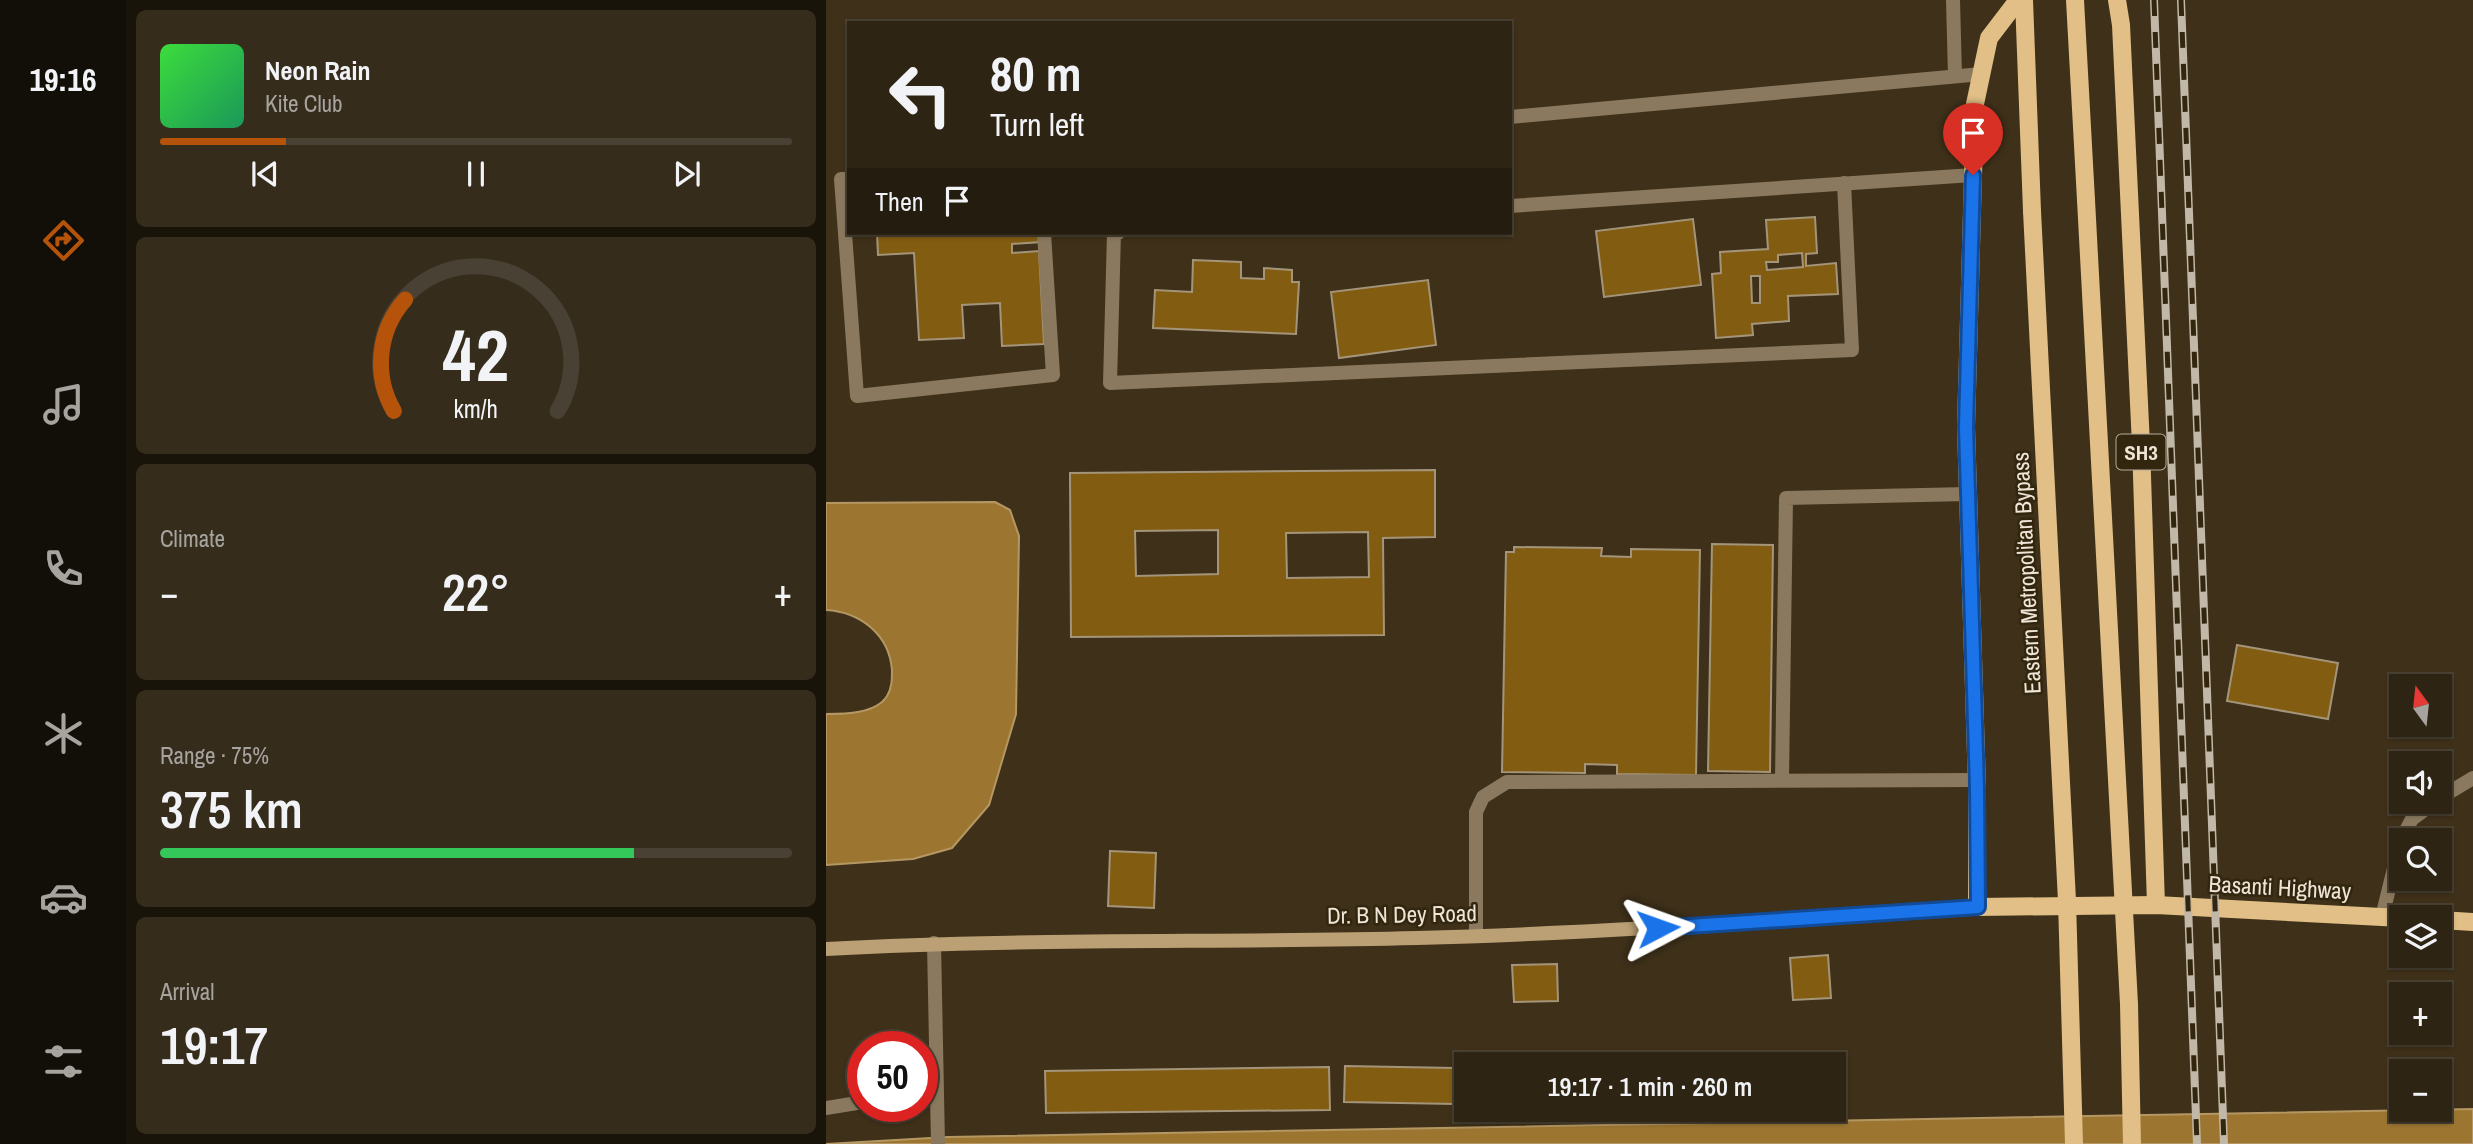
<!DOCTYPE html>
<meta charset="utf-8">
<style>
body{margin:0;font-family:"Archivo Narrow",sans-serif;background:#362c1c;color:#f1f3f6;height:100vh;display:flex;flex-direction:column;font-size:26px;white-space:nowrap}
*{box-sizing:border-box;margin:0}
p{font-size:23px;color:#a7a4a0}
.icon{flex:none;width:38px;height:38px;fill:none;stroke:currentColor;stroke-width:2;stroke-linecap:round;stroke-linejoin:round}
.map{position:relative;flex:1;overflow:hidden}
.drawer{display:flex;flex-direction:column;gap:10px;padding:10px;background:#19140a;width:700px}
.drawer>*{flex:none}
.guide{position:absolute;left:21px;top:21px;width:665px;height:214px;border-radius:0px;box-shadow:0 2px 5px #0004,0 0 0 2px #494133;background:#2e2413;color:#f1f3f6;overflow:hidden}
.needle{width:46px;rotate:345deg}
.buttons{position:absolute;left:1563px;top:674px;display:grid;gap:14px}
.buttons a{display:grid;place-items:center;width:63px;height:63px;border-radius:0px;background:#2e2413;box-shadow:0 2px 5px #0004,0 0 0 2px #494133;font-size:35px}
.speed{position:absolute;left:21px;top:1031px;display:flex;gap:14px;font-size:35px;font-weight:700;text-align:center}
.speed>*{display:grid;place-content:center;width:91px;height:91px;border-radius:50%;background:#2e2413;box-shadow:0 2px 5px #0004,0 0 0 2px #494133;line-height:1}
.speed .limit{border:10px solid #d22;background:#fff;color:#111}
.pin{position:absolute;display:grid;place-items:center;width:60px;height:60px;color:#fff;margin:-72px -30px;border-radius:50% 50% 50% 0;rotate:-45deg;box-shadow:0 0 7px #0007}
.pin .icon{rotate:45deg}
.me{position:absolute;width:77px;margin:-38px;rotate:86deg;stroke-linejoin:round;filter:drop-shadow(0 0 5px #0008)}
.turn{display:flex;align-items:center;gap:24px;height:147px;padding:0 28px;font-size:32px}
.turn .icon{width:91px;height:91px;stroke-width:2.5}
.turn b{display:block;font-size:49px;line-height:60px}
.then{display:flex;align-items:center;height:66px;padding:0 28px;background:#0003;gap:14px;font-size:26px}
.big{font-size:52px;font-weight:600;line-height:1.1}
.drawer .card{flex:1;display:flex;flex-direction:column;justify-content:center;gap:10px;min-width:0;padding:0 24px;border-radius:10px;background:#362c1c}
.drawer .dial{align-items:center;gap:0}
.dial svg{height:182px;overflow:visible;fill:none;stroke:#494133;stroke-width:7;stroke-linecap:round;text-anchor:middle}
.dial text{fill:#f1f3f6;stroke:none}
.song{display:flex;align-items:center;gap:21px}
.cover{width:84px;height:84px;border-radius:10px;background:linear-gradient(135deg,hsl(120 70% 55%),hsl(150 70% 35%))}
.played{height:7px;border-radius:4px;background:linear-gradient(90deg,#b45309 20%,#494133 20%)}
.keys{display:flex;justify-content:space-around;direction:ltr}
.heat{display:flex;justify-content:space-between;align-items:center;font-size:38px;direction:ltr}
.charge{height:10px;border-radius:5px;background:linear-gradient(90deg,#34c759 75%,#494133 0)}
.trip{position:absolute;left:628px;top:1052px;width:392px;height:70px;border-radius:0px;background:#2e2413;box-shadow:0 2px 5px #0004,0 0 0 2px #494133;font-weight:600;line-height:70px;text-align:center}
main{display:flex;flex:1;min-height:0}
.menu{display:flex;flex-direction:column;width:126px;justify-content:space-around;align-items:center;background:#120e08;color:#a7a4a0}
.menu .icon{width:49px;height:49px}
.menu .active{color:#b45309}
.menu b{font-size:32px;color:#f1f3f6}
.map>svg:first-child{display:block}
.water{fill:#9c7631;stroke:#b59763;stroke-width:2}
.building{fill:#825d11;stroke:#a4947a;stroke-width:2;fill-rule:evenodd}
.lines{fill:none;stroke-linecap:round;stroke-linejoin:round}
.lane{stroke:#8a795e;stroke-width:14}
.street{stroke:#8a795e;stroke-width:14}
.secondary{stroke:#bba075;stroke-width:14}
.primary{stroke:#e1bf86;stroke-width:18}
.rail-casing{stroke:#c2b8a8;stroke-width:8}
.rail{stroke:#33260e;stroke-width:5;stroke-dasharray:16;stroke-linecap:butt}
.primary-bridge{stroke:#e1bf86;stroke-width:18}
.route-casing{stroke:#114b97;stroke-width:18}
.route{stroke:#1a73e8;stroke-width:12}
.labels{text-anchor:middle;dominant-baseline:central;stroke-width:5;stroke-linejoin:round;paint-order:stroke}
.shield{fill:#33260e;stroke:#b6ac9b;stroke-width:2}
.shield-label{font-size:21px;font-weight:bold;fill:#eee5d7}
.street-label{font-size:23px;fill:#eee5d7;stroke:#33260e}
</style>
<main>
<nav class="menu">
<b>19:16</b>
<svg class="icon active" aria-label="directions" viewBox="0 0 24 24"><path d="M12 3l9 9-9 9-9-9zM9 14v-3h6M13 9l2 2-2 2"/></svg>
<svg class="icon" aria-label="music" viewBox="0 0 24 24"><path d="M9 18V5l10-2v13"/><circle cx="6" cy="18" r="3"/><circle cx="16" cy="16" r="3"/></svg>
<svg class="icon" aria-label="phone" viewBox="0 0 24 24"><path d="M5 4h4l2 5-3 2q2 4 5 5l2-3 5 2v4C11 20 4 13 5 4z"/></svg>
<svg class="icon" aria-label="climate" viewBox="0 0 24 24"><path d="M12 3v18M4 7l16 10M4 17L20 7"/></svg>
<svg class="icon" aria-label="car" viewBox="0 0 24 24"><path d="M5 17H2v-5l4-1 3-4h7l3 4 3 1v5h-3M9 17h6M6 11h13"/><circle cx="7" cy="17" r="2"/><circle cx="17" cy="17" r="2"/></svg>
<svg class="icon" aria-label="filters" viewBox="0 0 24 24"><path d="M4 7h16M4 17h16"/><circle cx="9" cy="7" r="2"/><circle cx="15" cy="17" r="2"/></svg>
</nav>
<section class="drawer">
<div class="card">
<div class="song"><i class="cover"></i><div><b>Neon Rain</b><p>Kite Club</p></div></div>
<div class="played"></div>
<div class="keys"><svg class="icon" aria-label="previous" viewBox="0 0 24 24"><path d="M18 5L8 12l10 7zM5 5v14"/></svg><svg class="icon" aria-label="pause" viewBox="0 0 24 24"><path d="M8 5v14M16 5v14"/></svg><svg class="icon" aria-label="next" viewBox="0 0 24 24"><path d="M6 5l10 7-10 7zM19 5v14"/></svg></div>
</div>
<div class="card dial"><svg viewBox="0 0 100 80">
<path d="M14 69A42 42 0 1 1 86 69"/>
<path d="M14 69A42 42 0 0 1 19 20" stroke="#b45309"/>
<text x="50" y="56" font-size="32" font-weight="700">42</text>
<text x="50" y="72" font-size="11">km/h</text>
</svg></div>
<div class="card"><p>Climate</p>
<div class="heat"><a>−</a><b class="big">22°</b><a>+</a></div>
</div>
<div class="card"><p>Range · 75%</p><b class="big">375 km</b><div class="charge"></div></div>
<div class="card"><p>Arrival</p><b class="big">19:17</b></div>
</section>
<div class="map">
<svg width="1647" height="1144" viewBox="0 0 1647 1144">
<rect width="100%" height="100%" fill="#3e3019"/>
<g class="water">
<path d="M169 502 184 510 193 536 190 714 163 805 126 848 87 859 0 865V714C18 714 50 714 61 696 66 688 66 679 66 670 63 634 34 612 0 610V503Z"/>
<polygon points="1647,1109 1647,1144 0,1144 122,1137"/>
</g>
<g class="building">
<path d="M989 217 991 253 980 254V266L1010 263 1012 294 962 296 963 321 926 324 927 335 890 338 886 274 895 273 894 252 942 249 940 220ZM976 253 977 267 941 270 940 262H952V255ZM925 276H934V303H926Z"/>
<polygon points="867,219 875,285 778,297 770,231"/>
<polygon points="51,233 216,233 216,242 186,244 186,253 213,251 218,344 176,346 174,303 136,305 138,338 93,340 88,253 52,255"/>
<polygon points="367,260 415,262 415,278 438,279 438,268 466,270 466,282 473,282 470,334 327,328 329,290 366,292"/>
<polygon points="602,280 610,345 513,358 505,292"/>
<path d="M609 470V537L557 538 558 635 245 637 244 473ZM392 530V574L310 576 309 531ZM542 532 543 577 461 578 460 533Z"/>
<polygon points="886,544 947,545 944,772 882,771"/>
<polygon points="688,547 776,548 775,556 805,557 805,549 874,550 870,775 791,774 791,765 759,764 759,773 676,772 680,552 688,552"/>
<polygon points="1411,645 1512,663 1502,719 1401,701"/>
<polygon points="284,851 330,853 328,908 282,906"/>
<polygon points="1002,955 1005,998 967,1000 964,958"/>
<polygon points="731,964 732,1001 688,1002 686,965"/>
<polygon points="970,1057 970,1064 854,1064 854,1058"/>
<polygon points="837,1061 837,1064 717,1064"/>
<polygon points="519,1066 629,1068 629,1104 518,1102"/>
<polygon points="635,1066 640,1066 640,1104 636,1104"/>
<polygon points="503,1067 504,1110 220,1113 219,1071"/>
</g>
<g class="lines">
<g class="lane">
<polyline points="1127,0 1129,76"/>
<polyline points="684,117 1156,74"/>
<polyline points="23,179 15,179 31,396 227,375 218,233"/>
<polyline points="684,206 1147,175"/>
<polyline points="292,233 288,233 284,383 1026,350 1018,183"/>
<polyline points="956,780 960,498 1142,494"/>
<polyline points="1614,798 1647,778"/>
<polyline points="1575,840 1586,819 1609,802"/>
<polyline points="1556,917 1575,840"/>
<polyline points="650,936 650,812 657,797 681,782 1151,780"/>
<polyline points="96,1087 110,1082"/>
<polyline points="0,1108 37,1102"/>
</g>
<polyline class="street" points="108,943 112,1144"/>
<path class="secondary" d="M0 949C197 938 394 943 591 938 778 933 965 919 1151 907"/>
<g class="primary">
<polyline points="1192,0 1163,38 1149,104 1140,427 1151,787 1151,907 1330,905 1575,918"/>
<polyline points="1198,0 1206,211"/>
<polyline points="1249,0 1260,200"/>
<polyline points="1291,0 1295,25 1315,445 1330,905"/>
<polyline points="1614,920 1647,922"/>
</g>
<g class="rail-casing">
<g id="rail">
<polyline points="1328,0 1371,1144"/>
<polyline points="1355,0 1398,1144"/>
</g>
</g>
<use href="#rail" class="rail"/>
<g class="primary-bridge">
<polyline points="1260,200 1303,1004 1306,1144"/>
<polyline points="1206,211 1241,901 1248,1144"/>
</g>
</g>
<g class="lines">
<g class="route-casing">
<polyline id="route" points="832,928 1152,907 1151,788 1140,427 1147,175"/>
</g>
<use href="#route" class="route"/>
</g>
<g class="labels">
<rect class="shield" x="1290.5" y="434.5" width="49" height="35" rx="5"/>
<g class="shield-label">
<text x="1315" y="452">SH3</text>
</g>
<g class="street-label">
<text transform="translate(1200 573) rotate(-93)">Eastern Metropolitan Bypass</text>
<text transform="translate(1454 887) rotate(3)">Basanti Highway</text>
<text transform="translate(576 914) rotate(-1)">Dr. B N Dey Road</text>
</g>
</g>
</svg>
<div class="buttons">
<a><svg class="needle" viewBox="-14 -14 28 28"><path d="M0-13l5 13h-10z" fill="#e53935"/><path d="M0 13l5-13h-10z" fill="#a7a4a0"/></svg></a>
<a><svg class="icon" aria-label="sound" viewBox="0 0 24 24"><path d="M4 9h4l5-4v14l-5-4H4zM17 9q2 3 0 6"/></svg></a>
<a><svg class="icon" aria-label="search" viewBox="0 0 24 24"><circle cx="10" cy="10" r="6"/><path d="M15 15l6 6"/></svg></a>
<a><svg class="icon" aria-label="layers" viewBox="0 0 24 24"><path d="M12 4l9 5-9 5-9-5zM3 14l9 5 9-5"/></svg></a>
<a>+</a>
<a>−</a>
</div>
<div class="speed"><div class="limit">50</div></div>
<div class="pin" style="left:1147px;top:175px;background:#d93025"><svg class="icon" aria-label="arrive" viewBox="0 0 24 24"><path d="M6 21V4h12l-3 4 3 4H6"/></svg></div>
<svg class="me" style="left:832px;top:928px" viewBox="-20 -20 40 40"><path d="M0-17L14 15 0 8-14 15z" fill="#1a73e8" stroke="#fff" stroke-width="4"/></svg>
<div class="trip">19:17 · 1 min · 260 m</div>
<div class="guide">
<div class="turn"><svg class="icon" aria-label="left" viewBox="0 0 24 24"><path d="M17 20v-9H6M10 6l-5 5 5 5"/></svg><div><b>80 m</b>Turn left</div></div>
<div class="then">Then<svg class="icon" aria-label="arrive" viewBox="0 0 24 24"><path d="M6 21V4h12l-3 4 3 4H6"/></svg></div>
</div>
</div>
</main>
